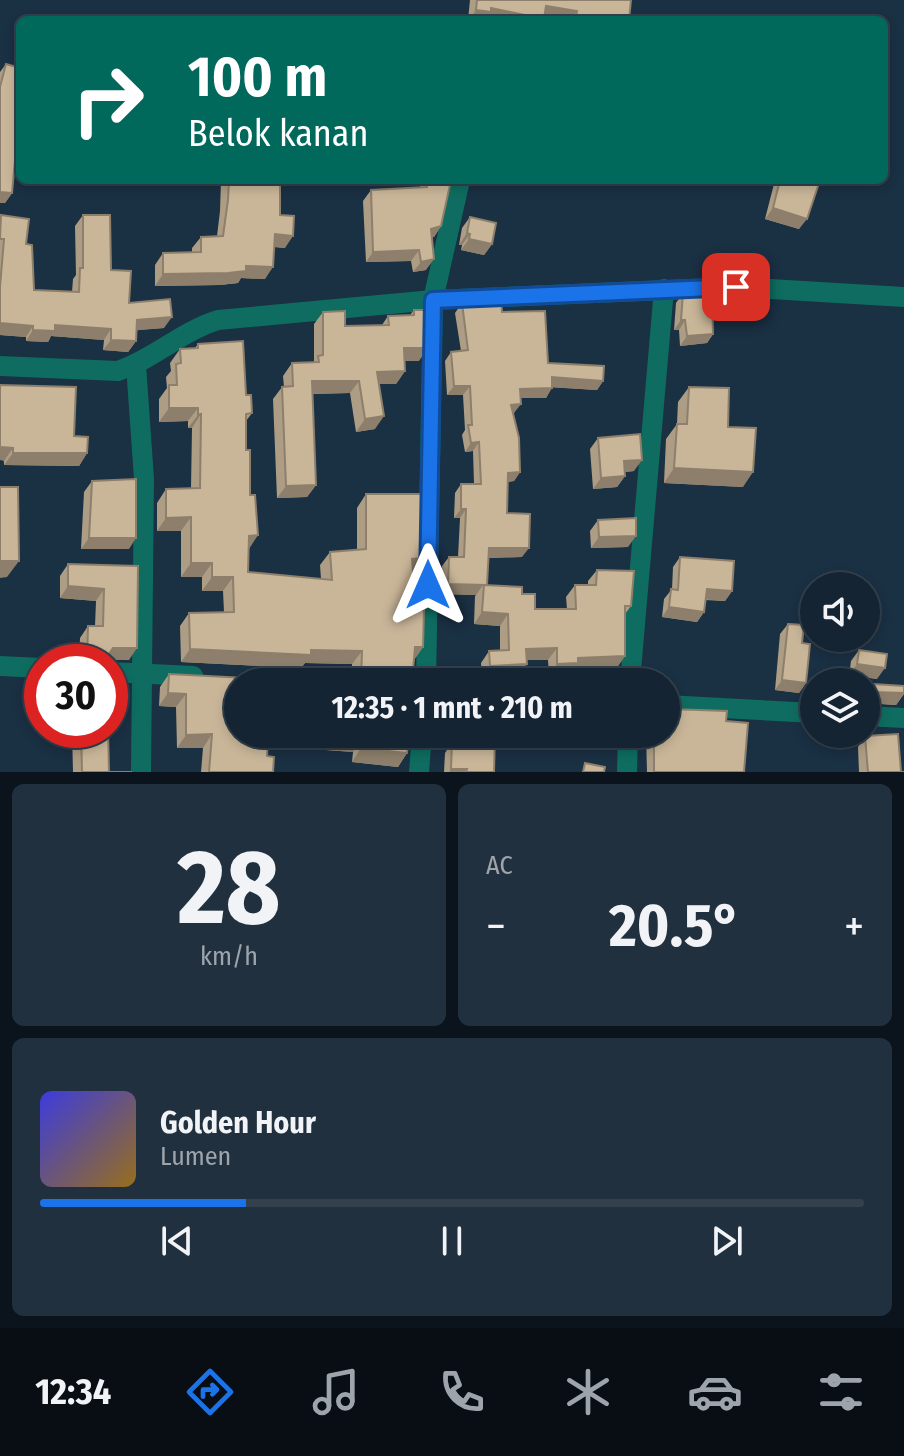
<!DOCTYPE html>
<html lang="id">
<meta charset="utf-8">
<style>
body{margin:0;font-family:"Fira Sans Condensed",sans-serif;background:#21303e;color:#f1f3f6;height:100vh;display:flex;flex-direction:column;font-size:30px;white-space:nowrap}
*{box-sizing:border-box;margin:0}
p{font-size:26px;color:#9da4ac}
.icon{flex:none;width:44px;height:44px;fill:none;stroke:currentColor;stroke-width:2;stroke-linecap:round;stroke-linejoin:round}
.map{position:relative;height:772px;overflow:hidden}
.sheet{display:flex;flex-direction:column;gap:12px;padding:12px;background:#0b141c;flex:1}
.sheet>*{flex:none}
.guide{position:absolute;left:16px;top:16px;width:872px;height:168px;border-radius:12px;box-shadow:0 4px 12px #0003,0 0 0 2px #33414d;background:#00695c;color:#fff;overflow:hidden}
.fabs{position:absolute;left:800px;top:572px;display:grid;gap:16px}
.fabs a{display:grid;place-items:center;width:80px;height:80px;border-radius:50%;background:#142432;box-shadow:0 4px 12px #0003,0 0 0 2px #33414d;font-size:40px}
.speed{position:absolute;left:24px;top:644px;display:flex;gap:16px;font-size:40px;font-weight:700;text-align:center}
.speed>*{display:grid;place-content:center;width:104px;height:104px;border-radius:50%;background:#142432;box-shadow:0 4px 12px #0003,0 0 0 2px #33414d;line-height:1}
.speed .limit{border:12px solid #d22;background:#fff;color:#111}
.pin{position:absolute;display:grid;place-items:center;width:68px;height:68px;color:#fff;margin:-34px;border-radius:16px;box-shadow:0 4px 12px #0006}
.me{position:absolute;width:88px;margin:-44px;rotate:0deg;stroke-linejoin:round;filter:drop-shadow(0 0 6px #0008)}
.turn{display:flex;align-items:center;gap:28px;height:168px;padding:0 40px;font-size:36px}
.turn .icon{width:104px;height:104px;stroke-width:2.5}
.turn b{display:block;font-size:56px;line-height:68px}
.big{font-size:60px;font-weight:700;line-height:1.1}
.sheet .widget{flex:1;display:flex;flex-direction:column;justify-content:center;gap:12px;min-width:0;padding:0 28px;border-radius:12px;background:#21303e}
.sheet .dial{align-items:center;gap:0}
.dial b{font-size:104px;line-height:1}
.song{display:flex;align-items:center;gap:24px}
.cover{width:96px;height:96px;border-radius:12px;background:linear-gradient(135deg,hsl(240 70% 55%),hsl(40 70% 35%))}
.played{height:8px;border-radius:4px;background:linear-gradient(90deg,#1a73e8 25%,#33414d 25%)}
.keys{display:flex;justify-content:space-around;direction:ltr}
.heat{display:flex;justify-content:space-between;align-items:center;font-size:44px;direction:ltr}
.sheet .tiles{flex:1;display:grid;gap:12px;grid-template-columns:1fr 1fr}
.widget:last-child{grid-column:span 2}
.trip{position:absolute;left:224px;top:668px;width:456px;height:80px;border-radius:40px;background:#142432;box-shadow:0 4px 12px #0003,0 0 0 2px #33414d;font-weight:700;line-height:80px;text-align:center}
.menu{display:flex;height:128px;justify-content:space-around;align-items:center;background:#080e14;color:#9da4ac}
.menu .icon{width:56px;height:56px}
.menu .active{color:#1a73e8}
.menu b{font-size:36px;color:#f1f3f6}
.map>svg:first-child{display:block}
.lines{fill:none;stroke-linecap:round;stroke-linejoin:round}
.minor{stroke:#0e6d60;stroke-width:20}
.tertiary{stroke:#0e6d60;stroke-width:20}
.wall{fill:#ad9d84}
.shaded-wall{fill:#8d7f6b}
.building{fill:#c9b699;stroke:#8d7f6b;stroke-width:2}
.route-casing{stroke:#114b97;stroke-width:20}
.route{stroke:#1a73e8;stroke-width:14}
</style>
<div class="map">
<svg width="904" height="772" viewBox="0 0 904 772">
<rect width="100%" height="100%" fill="#1a3043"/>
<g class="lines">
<g class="minor">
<polyline points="736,287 904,297"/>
<polyline points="136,365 144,479 141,772"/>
<polyline points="0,666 42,668"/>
<polyline points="110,672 193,676"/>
<polyline points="260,679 312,682"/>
<polyline points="426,682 433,300 460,180"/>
<polyline points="630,682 664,289"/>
<polyline points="666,705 814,713"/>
<polyline points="866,716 904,718"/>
<polyline points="419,772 422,734"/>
<polyline points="627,772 628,734"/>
</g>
<path class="tertiary" d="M0 366 118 371C154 359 180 332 218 320L433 300 736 287"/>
</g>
<g class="wall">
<polygon points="470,0 631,0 629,20 468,20"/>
<polygon points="6,64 15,125 20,126 20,162 15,161 12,193 5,203 0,203 0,72"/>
<polygon points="221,180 280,180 280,215 285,248 274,247 265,279 241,278 238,283 220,285 155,286 155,265 163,253 192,252 192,248 201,237 217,236 220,211"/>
<polygon points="421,180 451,180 441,226 434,237 432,237 426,270 413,272 411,261 366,262 363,201 371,190 420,188"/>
<polygon points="775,180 820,180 799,229 765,219"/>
<polygon points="1,215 26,244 34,290 72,292 73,279 76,275 75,226 83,215 129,303 164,328 136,330 136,341 128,352 103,350 104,340 51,336 48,342 26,341 26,337 0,335 0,217"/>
<polygon points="470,217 492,244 484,255 461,250 462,245 459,245 462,228"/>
<polygon points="683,293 713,334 707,343 680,346 679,330 674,330 676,303"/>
<polygon points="462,303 502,312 548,363 603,381 597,390 552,387 546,398 520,398 514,413 513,413 520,472 514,481 508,482 507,513 522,557 488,558 487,585 522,594 535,609 567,609 566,597 575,585 588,585 588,581 597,570 631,606 625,614 617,668 573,670 570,675 549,676 548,660 527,660 519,676 482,678 481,663 489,651 500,650 500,626 474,624 475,596 476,595 441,594 442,566 449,557 458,557 460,518 454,518 455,493 461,484 474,484 473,451 465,452 462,435 465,430 463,395 447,395 445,361 451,352 461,351 455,313"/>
<polygon points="414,310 419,361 405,361 405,371 396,384 379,384 375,429 356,432 350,393 312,394 316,485 307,497 277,498 273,399 282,387 284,387 283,376 292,363 314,363 314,324 323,312 345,326 382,325 388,316 410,315"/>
<polygon points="198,344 246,395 252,413 246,421 248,572 321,579 320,565 330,552 357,550 357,508 366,494 415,572 413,572 416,610 423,647 414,660 412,682 351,682 352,664 305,663 301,668 181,662 180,626 189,613 224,612 223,591 202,591 202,577 181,577 181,531 157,531 157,503 166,489 191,488 192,428 188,428 188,421 159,422 159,399 167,388 166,377 171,371 170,363 180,349 195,348"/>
<polygon points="0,385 74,436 87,453 79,466 4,465"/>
<polygon points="689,387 728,427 743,487 664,483 666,439 677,424 678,402"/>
<polygon points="598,438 634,471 625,472 625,476 617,487 593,489 590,449"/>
<polygon points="92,481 129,549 81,549 84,492"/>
<polygon points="598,520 628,547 591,548 590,531"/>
<polygon points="680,557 732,591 725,601 705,600 704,612 697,622 662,617 664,599 672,589 673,567"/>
<polygon points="68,564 138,566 129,660 105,660 106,662 79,662 80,638 88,626 95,626 96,601 60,598 60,576"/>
<polygon points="788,624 802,643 806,683 799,693 775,690 780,634"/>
<polygon points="859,650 877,679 849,675 851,661"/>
<polygon points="169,674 238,682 273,772 201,772 203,748 177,748 176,707 159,706 160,687"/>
<polygon points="873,684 904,694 896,705 866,703 866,693"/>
<polygon points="669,709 726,721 744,772 647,772 646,734 666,734"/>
<polygon points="119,719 110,730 108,730 109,772 132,772 73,772 72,730 64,730 110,730"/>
<polygon points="300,734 409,734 407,753 398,767 352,762 353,752 299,748"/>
<polygon points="456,734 495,734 494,772 444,772 445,753 452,742 455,742"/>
<polygon points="558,734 577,734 579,742 575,748 560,750"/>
<polygon points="865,736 901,772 904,772 859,772 858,747"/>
</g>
<g class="shaded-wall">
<polygon points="546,6 577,11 571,20 469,20 476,10"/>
<polygon points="16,149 20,150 20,162 9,159"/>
<polygon points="0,192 12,193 5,203 0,203"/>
<polygon points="773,208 807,219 799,229 765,219"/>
<polygon points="441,226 434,237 424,240 431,229"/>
<polygon points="467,233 470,234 462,245 459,245"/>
<polygon points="275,234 293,236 285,248 267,246"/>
<polygon points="469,239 492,244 484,255 461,250"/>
<polygon points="419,250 411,261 366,262 373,252"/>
<polygon points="434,259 426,270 413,272 421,262"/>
<polygon points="246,266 273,267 265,279 241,278 238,283 220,285 155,286 163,274"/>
<polygon points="172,317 164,328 129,331 137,320"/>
<polygon points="681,320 685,320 679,330 674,330"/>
<polygon points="0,323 33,326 26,337 0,335"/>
<polygon points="55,325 111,329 104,340 51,336 48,342 26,341 33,330"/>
<polygon points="713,334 707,343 680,346 687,336"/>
<polygon points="111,340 136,341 128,352 103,350"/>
<polygon points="404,348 428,348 419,361 396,361"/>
<polygon points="405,371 396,384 368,384 377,372"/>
<polygon points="552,377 603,381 597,390 545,387"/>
<polygon points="312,381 359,381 350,393 303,394"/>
<polygon points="454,386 470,386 463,395 447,395"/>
<polygon points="552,388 546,398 513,398 520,389"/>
<polygon points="521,404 514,413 504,414 511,405"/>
<polygon points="169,408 198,408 188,421 159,422"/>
<polygon points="201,414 192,428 188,428 198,415"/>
<polygon points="384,416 375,429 356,432 365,419"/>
<polygon points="479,442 473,451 465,452 471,443"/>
<polygon points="0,447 13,448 4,461 0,460"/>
<polygon points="13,453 87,453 79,466 4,465"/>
<polygon points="642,460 634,471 616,473 624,461"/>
<polygon points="674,468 753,472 743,487 664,483"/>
<polygon points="520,472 514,481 502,482 508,473"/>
<polygon points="625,476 617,487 593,489 601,478"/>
<polygon points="316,485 307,497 277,498 286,486"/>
<polygon points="461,509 466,509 460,518 454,518"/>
<polygon points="191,517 181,531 157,531 166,518"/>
<polygon points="258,535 249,549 249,536"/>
<polygon points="636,536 628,547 591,548 599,537"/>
<polygon points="89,538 136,538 129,549 81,549"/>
<polygon points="489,548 529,548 522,557 482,558"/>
<polygon points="425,558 415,572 402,573 412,559"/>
<polygon points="0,561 19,561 7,577 0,578"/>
<polygon points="191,563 212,563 202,577 181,577"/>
<polygon points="212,577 233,577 223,591 202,591"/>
<polygon points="448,584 483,585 476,595 441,594"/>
<polygon points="68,586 104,589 96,601 60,598"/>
<polygon points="707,589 732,591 725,601 700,599"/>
<polygon points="669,607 704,612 697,622 662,617"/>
<polygon points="482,612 508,614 500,626 474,624"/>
<polygon points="415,647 423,647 413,661"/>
<polygon points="113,648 137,648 129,660 105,660"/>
<polygon points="557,648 548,660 518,660 526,649"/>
<polygon points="190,649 311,650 362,651 352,664 305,663 301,668 181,662"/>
<polygon points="625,656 617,668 573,670 570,675 549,676 557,664 578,658"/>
<polygon points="527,664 519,676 482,678 490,666"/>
<polygon points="857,664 885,668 877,679 849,675"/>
<polygon points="782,680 806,683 799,693 775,690"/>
<polygon points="872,692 904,693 896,705 866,703 866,701"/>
<polygon points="168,693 186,694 176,707 159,706"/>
<polygon points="110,719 119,719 110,730 99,730 110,730"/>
<polygon points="212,734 203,748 177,748 186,735"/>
<polygon points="308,734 362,738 353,752 299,748"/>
<polygon points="579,742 575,748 560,750 564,744"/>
<polygon points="361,748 407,753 398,767 352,762"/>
<polygon points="451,769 467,769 465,772 449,772"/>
</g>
<g class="building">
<polygon points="477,0 631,0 629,20 575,20 577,11 546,6 544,19 491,8 491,12 476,10"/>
<polygon points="6,64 20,68 20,102 15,125 20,126 20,150 16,149 12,193 0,192 0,87"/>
<polygon points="229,180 280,180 280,215 294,216 293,236 275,234 273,267 246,266 246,271 228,273 163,274 163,253 201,252 201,237 223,236 228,200"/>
<polygon points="427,180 451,180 441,226 431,229 434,259 421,262 419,250 373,252 371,190 427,187"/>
<polygon points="780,180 820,180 807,219 773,208"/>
<polygon points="1,215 29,219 26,244 32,245 34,290 79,292 80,268 83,268 83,215 110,215 111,270 131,271 129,303 170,299 172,317 137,320 136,341 111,340 111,329 55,325 55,331 33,330 33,326 0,323 0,287 4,239 0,239"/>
<polygon points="470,217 496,223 492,244 469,239 470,234 467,233"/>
<polygon points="683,293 712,294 713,334 687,336 685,320 681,320"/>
<polygon points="501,301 502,312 545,311 548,363 604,366 603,381 552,377 552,388 520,389 521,404 511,405 519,438 520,472 508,473 507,513 530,514 529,548 489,548 487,585 448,584 449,557 464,557 466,509 461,509 461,484 481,484 479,442 471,443 468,425 472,425 470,386 454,386 451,352 468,350 462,303"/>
<polygon points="414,310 428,310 428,348 404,348 405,371 377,372 384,416 365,419 359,381 312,381 316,485 286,486 282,387 293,386 292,363 319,362 318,356 323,355 323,312 345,311 345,326 389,325 388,316 414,315"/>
<polygon points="243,341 246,395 251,395 252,413 246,414 246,450 250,450 250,495 255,495 258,535 249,536 248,572 332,580 330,552 366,549 366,494 424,494 425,558 412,559 416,610 424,610 423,647 415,647 412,682 361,682 362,651 311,650 311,655 190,649 189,613 234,612 233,577 212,577 212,563 191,563 191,517 166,518 166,489 200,488 201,414 198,415 198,408 169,408 169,385 177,385 176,364 181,363 180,349 198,348 198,344"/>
<polygon points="0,385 76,387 74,436 88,437 87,453 13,453 13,448 0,447"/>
<polygon points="689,387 729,388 728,427 756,428 753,472 674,468 677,424 687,424"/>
<polygon points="640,434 642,460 624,461 625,476 601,478 598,438"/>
<polygon points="136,479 136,538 89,538 92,481"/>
<polygon points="0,487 18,487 19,561 0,561"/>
<polygon points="636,518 636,536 599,537 598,520"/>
<polygon points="680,557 734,561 732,591 707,589 704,612 669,607 671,589 678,590"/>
<polygon points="68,564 138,566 137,648 113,648 105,660 106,662 87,662 88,626 103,626 104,589 68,586"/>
<polygon points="597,570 634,571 631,606 625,606 625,656 578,658 578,663 557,664 557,648 526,649 527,664 490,666 489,651 509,650 508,614 482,612 484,585 522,587 522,594 535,594 535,609 576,609 575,585 596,585"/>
<polygon points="788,624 804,625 802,643 810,644 806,683 782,680"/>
<polygon points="859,650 887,654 885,668 857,664"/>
<polygon points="110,670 122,674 119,719 110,719"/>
<polygon points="169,674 287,680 287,682 238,682 238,734 268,734 267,756 274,757 273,772 209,772 212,734 186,735 186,694 168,693"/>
<polygon points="873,684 904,686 904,693 872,692"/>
<polygon points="666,706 669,709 727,711 726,721 748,723 744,772 654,772 654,734 666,734"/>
<polygon points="81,730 108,730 109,772 132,772 82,772"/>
<polygon points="309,734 409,734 407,753 361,748 362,738"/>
<polygon points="463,734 495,734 494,772 466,772 467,769 451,769 452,742 462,742"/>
<polygon points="562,734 577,734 579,742 564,744"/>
<polygon points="898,734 901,772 904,772 868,772 865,736"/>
<polygon points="585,763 605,767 604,772 583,772"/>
</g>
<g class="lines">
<g class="route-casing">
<polyline id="route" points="428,585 433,300 736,287"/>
</g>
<use href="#route" class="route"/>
</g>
</svg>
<div class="fabs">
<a><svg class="icon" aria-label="sound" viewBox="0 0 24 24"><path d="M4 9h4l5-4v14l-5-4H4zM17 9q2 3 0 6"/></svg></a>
<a><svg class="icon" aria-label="layers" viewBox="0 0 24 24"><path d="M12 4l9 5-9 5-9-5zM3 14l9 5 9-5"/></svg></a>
</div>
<div class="speed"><div class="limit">30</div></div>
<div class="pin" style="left:736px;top:287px;background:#d93025"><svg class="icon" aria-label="arrive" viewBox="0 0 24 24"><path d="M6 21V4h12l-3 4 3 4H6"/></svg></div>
<svg class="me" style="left:428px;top:585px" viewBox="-20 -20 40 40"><path d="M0-17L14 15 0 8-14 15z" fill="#1a73e8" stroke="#fff" stroke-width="4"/></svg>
<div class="trip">12:35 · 1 mnt · 210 m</div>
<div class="guide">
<div class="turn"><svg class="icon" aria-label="right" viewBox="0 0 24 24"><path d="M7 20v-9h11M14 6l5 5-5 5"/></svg><div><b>100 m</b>Belok kanan</div></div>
</div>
</div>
<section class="sheet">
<div class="tiles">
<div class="widget dial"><b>28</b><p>km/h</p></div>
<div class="widget"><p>AC</p>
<div class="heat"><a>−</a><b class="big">20.5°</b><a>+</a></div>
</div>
<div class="widget">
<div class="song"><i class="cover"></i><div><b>Golden Hour</b><p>Lumen</p></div></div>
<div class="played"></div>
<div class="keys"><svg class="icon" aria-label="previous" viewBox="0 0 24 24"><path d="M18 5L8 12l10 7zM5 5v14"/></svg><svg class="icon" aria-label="pause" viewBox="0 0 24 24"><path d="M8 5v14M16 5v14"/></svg><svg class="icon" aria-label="next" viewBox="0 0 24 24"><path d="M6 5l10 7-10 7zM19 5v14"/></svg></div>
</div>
</div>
</section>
<nav class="menu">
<b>12:34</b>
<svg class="icon active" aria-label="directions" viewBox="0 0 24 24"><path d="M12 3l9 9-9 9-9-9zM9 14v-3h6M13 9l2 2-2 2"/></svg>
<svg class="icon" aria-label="music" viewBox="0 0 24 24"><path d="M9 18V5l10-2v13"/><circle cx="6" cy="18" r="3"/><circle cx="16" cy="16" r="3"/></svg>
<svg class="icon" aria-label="phone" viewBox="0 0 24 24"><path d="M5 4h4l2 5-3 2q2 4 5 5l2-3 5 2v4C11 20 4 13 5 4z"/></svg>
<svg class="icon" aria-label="climate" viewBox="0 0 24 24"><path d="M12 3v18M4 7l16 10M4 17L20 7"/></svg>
<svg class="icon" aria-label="car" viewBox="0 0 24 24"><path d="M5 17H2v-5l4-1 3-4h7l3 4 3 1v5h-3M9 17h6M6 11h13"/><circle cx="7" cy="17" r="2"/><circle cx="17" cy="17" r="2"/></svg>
<svg class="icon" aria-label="filters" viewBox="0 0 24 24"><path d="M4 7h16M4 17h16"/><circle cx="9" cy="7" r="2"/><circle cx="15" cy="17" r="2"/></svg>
</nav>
